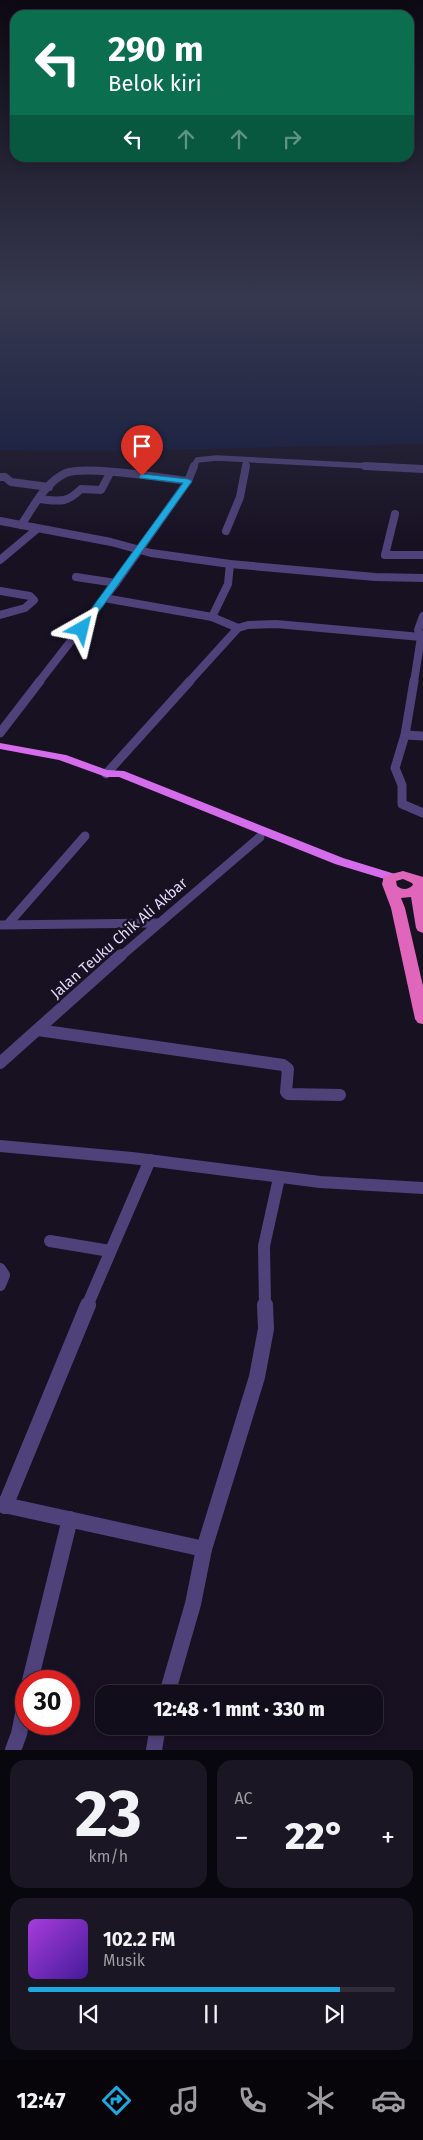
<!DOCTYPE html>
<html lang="id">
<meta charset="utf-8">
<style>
body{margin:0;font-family:"Fira Sans",sans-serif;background:#1a1623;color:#f1f3f6;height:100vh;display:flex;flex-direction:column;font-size:19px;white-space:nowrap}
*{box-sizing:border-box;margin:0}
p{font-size:16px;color:#9c9ca2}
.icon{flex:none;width:28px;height:28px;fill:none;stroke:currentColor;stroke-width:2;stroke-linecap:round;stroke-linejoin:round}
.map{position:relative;height:1750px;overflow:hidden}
.panel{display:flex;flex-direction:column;gap:10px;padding:10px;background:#09070e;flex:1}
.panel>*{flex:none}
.guide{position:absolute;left:10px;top:10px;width:404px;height:152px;border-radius:15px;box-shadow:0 2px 8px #0003,0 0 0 1px #302d39;background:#0b6e4f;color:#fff;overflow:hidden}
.speed{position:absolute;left:15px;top:1670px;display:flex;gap:10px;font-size:25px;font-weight:700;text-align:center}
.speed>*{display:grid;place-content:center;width:65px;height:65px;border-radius:50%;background:#110d1a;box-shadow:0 2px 8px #0003,0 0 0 1px #302d39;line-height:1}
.speed .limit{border:8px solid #d22;background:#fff;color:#111}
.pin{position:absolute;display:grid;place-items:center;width:42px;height:42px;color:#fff;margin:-51px -21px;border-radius:50% 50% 50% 0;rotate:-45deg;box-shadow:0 0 5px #0007}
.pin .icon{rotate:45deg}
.me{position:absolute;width:55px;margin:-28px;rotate:37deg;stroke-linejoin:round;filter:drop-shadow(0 0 4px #0008)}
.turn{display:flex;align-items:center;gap:18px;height:105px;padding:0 15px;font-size:22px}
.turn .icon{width:65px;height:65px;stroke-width:2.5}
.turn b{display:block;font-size:35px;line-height:42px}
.lanes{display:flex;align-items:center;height:48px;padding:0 15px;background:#0003;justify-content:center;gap:25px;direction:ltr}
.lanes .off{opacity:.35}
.big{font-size:38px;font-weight:800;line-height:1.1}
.panel .widget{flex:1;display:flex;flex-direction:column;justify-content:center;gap:8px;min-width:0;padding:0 18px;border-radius:15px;background:#1a1623}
.panel .dial{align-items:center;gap:0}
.dial b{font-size:65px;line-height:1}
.song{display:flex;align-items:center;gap:15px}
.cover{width:60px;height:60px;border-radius:8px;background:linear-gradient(135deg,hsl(280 70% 55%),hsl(260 70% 35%))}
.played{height:5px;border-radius:2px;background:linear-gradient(90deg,#1da9e0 85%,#302d39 85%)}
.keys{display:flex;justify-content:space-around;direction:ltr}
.heat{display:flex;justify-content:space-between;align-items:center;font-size:28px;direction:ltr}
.panel .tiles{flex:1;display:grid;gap:10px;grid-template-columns:1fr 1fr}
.widget:last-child{grid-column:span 2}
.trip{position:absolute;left:95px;top:1685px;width:288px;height:50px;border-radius:15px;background:#110d1a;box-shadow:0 2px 8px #0003,0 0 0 1px #302d39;font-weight:800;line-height:50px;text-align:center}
.tab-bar{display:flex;height:80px;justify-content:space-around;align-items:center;background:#07050a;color:#9c9ca2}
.tab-bar .icon{width:35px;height:35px}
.tab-bar .on{color:#1da9e0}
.tab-bar b{font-size:22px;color:#f1f3f6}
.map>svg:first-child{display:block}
.water{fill:#10183c}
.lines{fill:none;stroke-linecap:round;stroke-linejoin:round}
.minor-far4{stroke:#4f427b;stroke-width:5.5}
.minor-far3{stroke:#4f427b;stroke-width:8}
.minor-far2{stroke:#4f427b;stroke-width:9}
.minor-far1{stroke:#4f427b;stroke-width:12}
.minor{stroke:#4f427b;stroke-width:16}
.primary{fill:#d46cec;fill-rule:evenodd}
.trunk{fill:#e066bb;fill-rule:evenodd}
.route{fill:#1da9e0;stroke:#136e92}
.labels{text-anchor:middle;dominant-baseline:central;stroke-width:5;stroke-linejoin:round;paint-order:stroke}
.street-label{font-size:15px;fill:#e2d7fa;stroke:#171122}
</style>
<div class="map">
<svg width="423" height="1750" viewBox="0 0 423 1750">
<rect width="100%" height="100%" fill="#171122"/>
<polygon class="water" points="0,298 423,298 423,444 116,451 0,450"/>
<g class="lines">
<g class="minor-far4">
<polyline points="194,467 197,460 216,458 388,467"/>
<polyline points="245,467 246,460"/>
</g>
<g class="minor-far3">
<polyline points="365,466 423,469"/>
<polyline points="0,477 5,477 11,482 49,487"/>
<path d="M39 499C59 501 66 504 81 489L101 490 110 473"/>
<polyline points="395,514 385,555 423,555"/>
<polyline points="0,521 111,542 151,553 230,564 375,577 423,578"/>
<path d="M21 525C33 508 45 482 66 473 86 465 163 478 188 481"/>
<polyline points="226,531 240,497 246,466"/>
<polyline points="0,560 37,529"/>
<polyline points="76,577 116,583"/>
<polyline points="0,591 30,596 34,600 25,608 0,615"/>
<polyline points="104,598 212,617 238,628"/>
<polyline points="212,617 228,584 230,564"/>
<polyline points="39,682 116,583 188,481 194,466"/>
<polyline points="189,682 238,628 248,625 276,624 421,637"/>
<polyline points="414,682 421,637 418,630 423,616"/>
</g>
<g class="minor-far2">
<polyline points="414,681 405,735 395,768 402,785 402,804 423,813"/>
<polyline points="0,733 40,681"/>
<polyline points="405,735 423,736"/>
<polyline points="106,774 190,681"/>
<polyline points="8,924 85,836"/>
<polyline points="0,925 158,923"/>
<polyline points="120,957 260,837"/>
</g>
<g class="minor-far1">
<polyline points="38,1030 283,1065 288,1069 286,1092 288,1094 340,1095"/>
<polyline points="0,1063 121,955"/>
<polyline points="0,1146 132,1158 320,1182 423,1188"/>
<polyline points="50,1241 110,1251"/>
<polyline points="0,1269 4,1275 0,1285"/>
<polyline points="87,1306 150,1160"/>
<polyline points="265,1306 264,1246 279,1178"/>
</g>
<g class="minor">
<polyline points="0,1504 204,1549"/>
<polyline points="5,1506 88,1305"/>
<polyline points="30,1681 70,1519"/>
<polyline points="167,1694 193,1604 204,1549 257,1377 266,1329 265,1305"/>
<polyline points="13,1750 19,1734 26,1699"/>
<polyline points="154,1750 158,1726"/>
</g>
<polygon class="primary" points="0,743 66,755 107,770 124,771 343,858 395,874 397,877 391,881 335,864 119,777 106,777 59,760 0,749"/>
<path class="trunk" d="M403 871 423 877V933L418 931 416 928 411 897 401 898 405 908 423 986V1024L418 1023 415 1019 391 908 382 884 384 876ZM403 879 412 883 413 885C408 890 402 890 397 886L396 881Z"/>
</g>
<linearGradient id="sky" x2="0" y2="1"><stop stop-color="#0d0913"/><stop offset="0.55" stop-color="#36384f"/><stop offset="1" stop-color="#36384f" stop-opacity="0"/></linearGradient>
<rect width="423" height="543" fill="url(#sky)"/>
<polygon class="route" points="142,474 188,479 192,481 85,631 78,631 78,627 183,483 140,478 139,476"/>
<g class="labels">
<g class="street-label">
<text transform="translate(119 938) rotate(-41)">Jalan Teuku Chik Ali Akbar</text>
</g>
</g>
</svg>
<div class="speed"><div class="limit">30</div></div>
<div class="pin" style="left:142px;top:476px;background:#d93025"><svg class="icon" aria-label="arrive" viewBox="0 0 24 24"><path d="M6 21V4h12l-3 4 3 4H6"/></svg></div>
<svg class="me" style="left:82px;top:629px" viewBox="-20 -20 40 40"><path d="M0-17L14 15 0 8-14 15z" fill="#1da9e0" stroke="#fff" stroke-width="4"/></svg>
<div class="trip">12:48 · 1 mnt · 330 m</div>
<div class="guide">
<div class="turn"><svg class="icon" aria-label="left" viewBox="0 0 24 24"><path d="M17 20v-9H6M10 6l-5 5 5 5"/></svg><div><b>290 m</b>Belok kiri</div></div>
<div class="lanes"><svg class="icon" aria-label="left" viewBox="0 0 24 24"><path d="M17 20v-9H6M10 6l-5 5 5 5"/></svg><svg class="icon off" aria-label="ahead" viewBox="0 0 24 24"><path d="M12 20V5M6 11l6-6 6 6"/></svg><svg class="icon off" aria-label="ahead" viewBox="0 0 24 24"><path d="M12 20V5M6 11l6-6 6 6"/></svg><svg class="icon off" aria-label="right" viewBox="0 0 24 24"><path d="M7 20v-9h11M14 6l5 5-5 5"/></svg></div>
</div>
</div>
<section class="panel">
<div class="tiles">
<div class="widget dial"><b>23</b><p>km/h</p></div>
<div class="widget"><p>AC</p>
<div class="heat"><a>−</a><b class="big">22°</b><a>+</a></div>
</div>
<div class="widget">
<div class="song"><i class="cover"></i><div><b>102.2 FM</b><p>Musik</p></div></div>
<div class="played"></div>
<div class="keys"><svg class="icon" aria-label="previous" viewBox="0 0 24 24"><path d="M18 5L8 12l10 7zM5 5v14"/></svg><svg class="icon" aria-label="pause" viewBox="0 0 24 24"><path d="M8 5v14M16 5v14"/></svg><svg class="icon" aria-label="next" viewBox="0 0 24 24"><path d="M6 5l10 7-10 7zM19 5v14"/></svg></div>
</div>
</div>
</section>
<nav class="tab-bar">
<b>12:47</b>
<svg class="icon on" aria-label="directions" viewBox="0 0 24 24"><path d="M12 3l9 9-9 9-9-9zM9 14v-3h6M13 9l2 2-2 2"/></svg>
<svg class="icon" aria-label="music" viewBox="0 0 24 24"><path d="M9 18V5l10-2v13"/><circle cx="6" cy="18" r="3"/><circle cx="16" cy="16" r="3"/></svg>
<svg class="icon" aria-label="phone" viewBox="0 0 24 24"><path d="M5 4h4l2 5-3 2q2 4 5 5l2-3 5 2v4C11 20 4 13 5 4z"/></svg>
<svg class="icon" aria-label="climate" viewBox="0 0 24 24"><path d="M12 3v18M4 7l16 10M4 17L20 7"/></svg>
<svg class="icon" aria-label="car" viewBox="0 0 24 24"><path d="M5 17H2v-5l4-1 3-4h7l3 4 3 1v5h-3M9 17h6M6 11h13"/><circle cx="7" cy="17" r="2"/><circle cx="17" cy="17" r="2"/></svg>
</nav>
